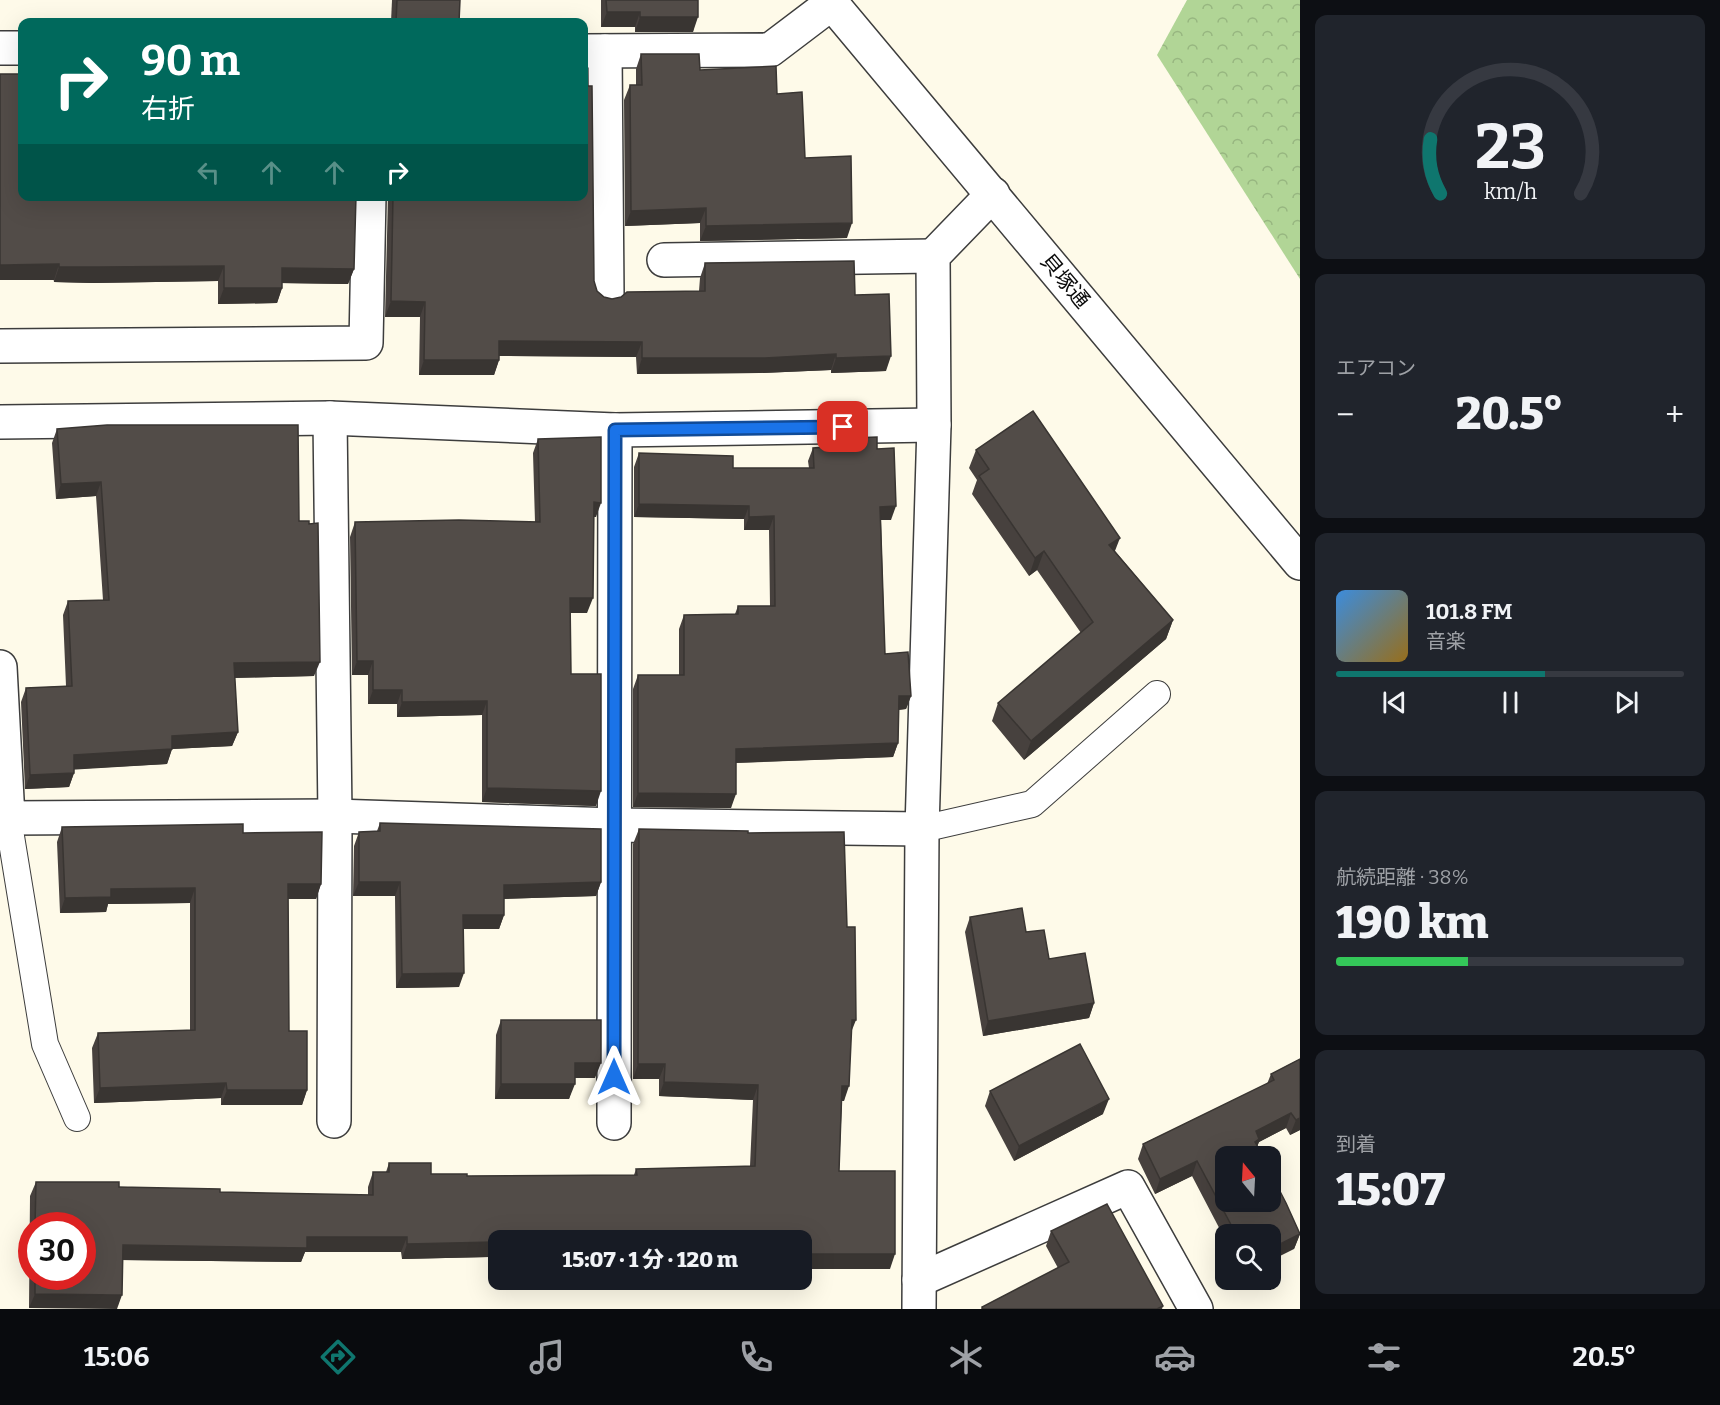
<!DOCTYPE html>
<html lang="ja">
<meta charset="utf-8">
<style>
body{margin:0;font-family:Bitter,"Noto Sans JP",serif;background:#20242c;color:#f1f3f6;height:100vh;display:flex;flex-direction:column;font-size:22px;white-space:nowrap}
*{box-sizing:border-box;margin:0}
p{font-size:20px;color:#9ea1a6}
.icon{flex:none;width:33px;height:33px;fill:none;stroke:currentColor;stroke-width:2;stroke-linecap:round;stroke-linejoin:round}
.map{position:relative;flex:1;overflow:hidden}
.details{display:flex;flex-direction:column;gap:15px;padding:15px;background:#0d0f14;width:420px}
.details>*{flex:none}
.hud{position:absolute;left:18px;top:18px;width:570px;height:183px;border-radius:12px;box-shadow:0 6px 24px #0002;background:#00695c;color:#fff;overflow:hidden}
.needle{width:39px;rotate:342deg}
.buttons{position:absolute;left:1215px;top:1146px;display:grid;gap:12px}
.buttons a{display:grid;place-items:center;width:66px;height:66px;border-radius:12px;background:#171b24;box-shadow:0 6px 24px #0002;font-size:30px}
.speed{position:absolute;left:18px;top:1212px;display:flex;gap:12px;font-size:30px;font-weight:700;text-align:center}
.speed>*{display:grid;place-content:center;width:78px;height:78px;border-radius:50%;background:#171b24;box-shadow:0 6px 24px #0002;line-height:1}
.speed .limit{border:9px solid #d22;background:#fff;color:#111}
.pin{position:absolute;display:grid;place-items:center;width:51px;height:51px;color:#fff;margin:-26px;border-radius:12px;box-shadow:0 3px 9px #0006}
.me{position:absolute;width:66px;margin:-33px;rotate:0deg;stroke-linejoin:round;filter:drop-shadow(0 0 4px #0008)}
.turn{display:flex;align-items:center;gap:21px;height:126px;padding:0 24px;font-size:27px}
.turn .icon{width:78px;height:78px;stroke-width:2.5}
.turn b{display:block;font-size:42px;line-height:51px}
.lanes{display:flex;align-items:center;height:57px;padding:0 24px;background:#0003;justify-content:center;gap:30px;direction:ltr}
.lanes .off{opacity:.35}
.big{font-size:45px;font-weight:800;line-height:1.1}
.details .widget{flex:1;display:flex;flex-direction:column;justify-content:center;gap:9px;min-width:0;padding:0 21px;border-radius:12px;background:#20242c}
.details .dial{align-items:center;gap:0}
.dial svg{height:156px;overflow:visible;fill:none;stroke:#363941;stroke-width:7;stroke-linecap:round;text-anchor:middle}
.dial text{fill:#f1f3f6;stroke:none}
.song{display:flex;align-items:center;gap:18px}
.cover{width:72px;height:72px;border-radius:9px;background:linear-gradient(135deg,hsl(210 70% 55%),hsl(40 70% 35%))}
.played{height:6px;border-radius:3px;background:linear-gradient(90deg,#0f766e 60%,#363941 60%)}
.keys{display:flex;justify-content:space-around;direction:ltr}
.heat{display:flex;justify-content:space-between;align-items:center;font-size:33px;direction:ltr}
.charge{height:9px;border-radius:4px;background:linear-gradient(90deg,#34c759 38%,#363941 0)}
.trip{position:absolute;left:488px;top:1230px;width:324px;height:60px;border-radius:12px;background:#171b24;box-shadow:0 6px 24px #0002;font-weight:800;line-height:60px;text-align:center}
.dock{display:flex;height:96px;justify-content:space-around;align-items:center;background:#090b0e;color:#9ea1a6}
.dock .icon{width:42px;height:42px}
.dock .current{color:#0f766e}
.dock b{font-size:27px;color:#f1f3f6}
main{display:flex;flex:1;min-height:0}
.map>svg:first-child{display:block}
.forest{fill:url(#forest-crowns)}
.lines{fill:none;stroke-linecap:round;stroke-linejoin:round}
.service-casing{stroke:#3d3d3d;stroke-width:28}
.minor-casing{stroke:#3d3d3d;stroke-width:36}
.tertiary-casing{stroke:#3d3d3d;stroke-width:36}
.service{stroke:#fff;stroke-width:26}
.minor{stroke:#fff;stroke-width:33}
.tertiary{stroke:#fff;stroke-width:33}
.wall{fill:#47413e;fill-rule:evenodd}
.shaded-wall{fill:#393532}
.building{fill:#524c48;stroke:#393532;stroke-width:1.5}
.route-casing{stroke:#114b97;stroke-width:15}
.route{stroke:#1a73e8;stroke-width:10}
.labels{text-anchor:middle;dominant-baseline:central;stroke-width:6;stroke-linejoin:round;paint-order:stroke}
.street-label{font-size:21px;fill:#0a0a0a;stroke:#fff}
</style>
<main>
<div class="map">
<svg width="1300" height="1309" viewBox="0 0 1300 1309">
<defs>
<pattern id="forest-crowns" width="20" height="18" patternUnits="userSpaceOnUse" patternTransform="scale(1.5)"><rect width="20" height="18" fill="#b1d596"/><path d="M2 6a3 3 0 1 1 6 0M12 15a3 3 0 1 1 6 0" fill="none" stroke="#97b680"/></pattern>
</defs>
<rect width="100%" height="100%" fill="#fefae9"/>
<polygon class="forest" points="1187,0 1300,0 1300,279 1157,55"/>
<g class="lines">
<g class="service-casing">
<g id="service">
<polyline points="8,818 45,1044 77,1118"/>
<polyline points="922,829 1032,804 1157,694"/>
</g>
</g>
<g class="minor-casing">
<g id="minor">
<polyline points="0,48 22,48"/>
<polyline points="584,51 770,50 832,3"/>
<polyline points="605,51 607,296"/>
<polyline points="664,260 933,256"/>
<polyline points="0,346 366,343 369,196"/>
<polyline points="330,418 335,816 334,1121"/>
<polyline points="0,422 330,418 615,430 934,425"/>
<polyline points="0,667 8,818 335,816 614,825 922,829"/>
<polyline points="614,1123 615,430"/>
<polyline points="919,1280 1128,1187 1196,1309"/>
<polyline points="919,1309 922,829 934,425 933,256 993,194"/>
</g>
</g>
<g class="tertiary-casing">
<polyline id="tertiary" points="829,0 1300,563"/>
</g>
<use href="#service" class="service"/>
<use href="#minor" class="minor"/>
<use href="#tertiary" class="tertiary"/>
</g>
<g class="wall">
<polygon points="392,0 460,0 459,22 391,22"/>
<polygon points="601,0 698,0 693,32 635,32 635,27 601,27"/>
<polygon points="641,54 700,70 777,94 805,158 847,238 700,241 700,223 625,226 624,100 630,85 636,85 636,69"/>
<polygon points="22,74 354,269 348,284 282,283 282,288 277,303 218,304 218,281 93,283 54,282"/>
<polygon points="388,196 584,196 594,281 597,291 604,297 612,299 699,291 700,278 705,263 855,295 886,371 831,373 831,370 759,373 637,374 636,357 499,356 499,360 494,375 419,375 420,317 385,317"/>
<polygon points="57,429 299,521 314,676 234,678 238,732 232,746 172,749 167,764 74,769 74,773 69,787 25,789 21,702 26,688 66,686 63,615 68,601 103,600 96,496 56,499 52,443"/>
<polygon points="538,439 596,517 594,517 587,613 570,613 571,674 596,806 482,802 482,715 397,717 397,704 368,704 368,675 352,675 350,537 355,522 535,522 533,453"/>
<polygon points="827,439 877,449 891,520 881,520 885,654 911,696 906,709 899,710 898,743 893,757 736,763 731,808 633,807 633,689 638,675 679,675 679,629 684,615 735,614 738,606 770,606 769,530 744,530 744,519 634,517 634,467 639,453 733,468 809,468 808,461 813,448 824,447"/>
<polygon points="976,450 1115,551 1173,620 1166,639 1024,760 992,721 998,703 1081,633 1037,570 1029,576 972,494 977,480 969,468"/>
<polygon points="380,823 601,882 596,896 504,899 504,915 499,929 464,929 459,987 396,988 395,896 353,896 354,846 359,832 377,831"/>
<polygon points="62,827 243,833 321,884 316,899 288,899 289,1031 307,1090 302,1105 221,1105 221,1098 94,1103 92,1048 98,1033 190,1030 190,903 108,904 106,912 60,913 57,842"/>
<path d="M639 829 748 833 847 927 851 1033 844 1101H842L839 1171 890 1269H801V1240H498V1264H489V1257L402 1259 401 1252H305L301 1262 123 1260 29 1308 30 1196 36 1182 220 1192 368 1195V1187L373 1172H386L389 1163 431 1174 467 1176 634 1175 636 1169 750 1166 753 1100 659 1096V1079H633V844ZM32 1226H82V1276H32Z"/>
<polygon points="970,917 1026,932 1049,959 1094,1003 1089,1018 983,1036 965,932"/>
<polygon points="501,1020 595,1078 575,1078 569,1099 495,1099 496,1035"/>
<polygon points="1300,1059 1300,1130 1290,1135 1286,1128 1259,1142 1257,1146 1300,1234 1294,1249 1270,1234 1226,1234 1226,1241 1192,1176 1155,1194 1138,1159 1143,1144 1267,1084 1271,1074"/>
<polygon points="990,1091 1103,1114 1014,1161 985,1106"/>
<polygon points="1051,1231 1163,1306 1162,1309 981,1309 982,1307 1058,1268 1046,1246"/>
</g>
<g class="shaded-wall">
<polygon points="607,12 640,12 635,27 601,27"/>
<polygon points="640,17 698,17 693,32 635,32"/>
<polygon points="706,208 700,223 625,226 631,211"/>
<polygon points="852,223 847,238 700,241 706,226"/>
<polygon points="59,264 54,280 0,280 0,265"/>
<polygon points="224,266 218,281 93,283 54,282 59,267"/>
<polygon points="282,268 354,269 348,284 277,283"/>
<polygon points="224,288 282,288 277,303 218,304"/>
<polygon points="391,301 425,302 420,317 385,317"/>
<polygon points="499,341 642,342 636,357 494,356"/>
<polygon points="836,354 831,370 759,373 637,374 642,358"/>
<polygon points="891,356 886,371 831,373 836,358"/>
<polygon points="424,360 499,360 494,375 419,375"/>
<polygon points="101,482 96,496 56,499 61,484"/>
<polygon points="594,502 601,503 596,517 588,517"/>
<polygon points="639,504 749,506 744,519 634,517"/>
<polygon points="896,506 891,520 876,520 880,507"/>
<polygon points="774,516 769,530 744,530 749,517"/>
<polygon points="1120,538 1113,556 1109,545"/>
<polygon points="1044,551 1037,570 1029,576 1035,558"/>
<polygon points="570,598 593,598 587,613 565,613"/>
<polygon points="1173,620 1166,639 1024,760 1031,741"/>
<polygon points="357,661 373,661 368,675 352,675"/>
<polygon points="320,662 314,676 228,678 234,663"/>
<polygon points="373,690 402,690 397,704 368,704"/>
<polygon points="899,696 911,696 906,709 894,710"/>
<polygon points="487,701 482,715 397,717 402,702"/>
<polygon points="238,732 232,746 172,749 167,764 68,770 74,755 172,736"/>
<polygon points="898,743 893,757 731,763 736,749"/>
<polygon points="74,773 69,787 25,789 30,775"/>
<polygon points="487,788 601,791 596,806 482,802"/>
<polygon points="638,793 736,794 731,808 633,807"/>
<polygon points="359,882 400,882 395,896 353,896"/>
<polygon points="601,882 596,896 498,899 504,885"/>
<polygon points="288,884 321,884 316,899 283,899"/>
<polygon points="195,888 190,903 108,904 106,912 60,913 65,898 111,889"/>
<polygon points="463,915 504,915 499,929 458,929"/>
<polygon points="464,973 459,987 396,988 402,974"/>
<polygon points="1094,1003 1089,1018 983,1036 988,1021"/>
<polygon points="852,1020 856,1020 850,1035"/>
<polygon points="575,1063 601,1063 595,1078 570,1078"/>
<polygon points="638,1064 665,1064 659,1079 633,1079"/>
<polygon points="664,1082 758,1085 753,1100 659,1096"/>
<polygon points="226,1083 221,1098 94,1103 100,1088"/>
<polygon points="501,1084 575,1084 569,1099 495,1099"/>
<polygon points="842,1086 849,1086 844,1101 837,1101"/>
<polygon points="227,1090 307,1090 302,1105 221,1105"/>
<polygon points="1109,1099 1103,1114 1014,1161 1019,1146"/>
<polygon points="1291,1113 1286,1128 1259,1142 1254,1154 1256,1131"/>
<polygon points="1300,1118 1300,1130 1290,1135 1296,1120"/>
<polygon points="1197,1161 1192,1176 1155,1194 1160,1179"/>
<polygon points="1300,1234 1294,1249 1270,1261 1270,1249"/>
<polygon points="307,1237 407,1237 401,1252 305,1252 301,1262 118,1260 123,1245"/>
<polygon points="494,1242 489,1257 402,1259 407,1244"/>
<polygon points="494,1250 498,1250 498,1264 489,1264"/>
<polygon points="801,1254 895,1254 890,1269 801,1269"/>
<polygon points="35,1294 122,1295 117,1309 29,1308"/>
</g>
<g class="building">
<polygon points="397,0 460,0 459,22 396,22"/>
<polygon points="606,0 698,0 698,17 640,17 640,12 607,12"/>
<polygon points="641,54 699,54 700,70 776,66 777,94 802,92 805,158 851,156 852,223 706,226 706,208 631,211 630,85 642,85"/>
<polygon points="0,74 22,74 22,196 356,196 354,269 282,268 282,288 224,288 224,266 99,267 59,267 59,264 0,265"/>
<polygon points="584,86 592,86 594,281 597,291 604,297 612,299 621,297 627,292 705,291 705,263 854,261 855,295 889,294 891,356 836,358 836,354 765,358 642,358 642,342 499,341 499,360 424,360 425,302 391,301 393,196 584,196"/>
<polygon points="1033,411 1120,538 1109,545 1173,620 1031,741 998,703 1093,622 1044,551 1035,558 979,476 989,469 976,450"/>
<polygon points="107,425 298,425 299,521 309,521 309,524 318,523 320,662 234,663 238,732 172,736 172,749 74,755 74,773 30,775 26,688 72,686 68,601 109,600 101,482 61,484 57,429"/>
<polygon points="601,437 601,503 594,502 593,598 570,598 571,674 601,674 601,791 487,788 487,701 402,702 402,690 373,690 373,661 357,661 355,522 459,520 540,522 538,439"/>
<polygon points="877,437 877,449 894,448 896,506 880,507 885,654 908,652 911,696 899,696 898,743 736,749 736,794 638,793 638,675 684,675 684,615 738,614 738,606 775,606 774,516 749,517 749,506 639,504 639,453 733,456 733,468 814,468 813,448 827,447 827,439"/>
<polygon points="380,823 601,829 601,882 504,885 504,915 463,915 464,973 402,974 400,882 359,882 359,832 380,831"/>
<polygon points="243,824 243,833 322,832 321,884 288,884 289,1031 307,1031 307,1090 227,1090 226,1083 100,1088 98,1033 195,1030 195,888 111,889 111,897 65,898 62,827"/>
<polygon points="639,829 748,831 748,833 844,832 847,927 855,927 856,1020 852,1020 849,1086 842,1086 839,1171 895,1171 895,1254 801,1254 801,1240 498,1240 498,1250 494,1250 494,1242 407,1244 407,1237 307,1237 307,1248 123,1245 122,1295 35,1294 35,1276 82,1276 82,1226 35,1226 36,1182 119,1182 119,1187 220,1189 220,1192 373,1195 373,1172 389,1172 389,1163 431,1163 431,1174 467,1174 467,1176 637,1175 636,1169 755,1166 758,1085 664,1082 665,1064 638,1064"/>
<polygon points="1022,908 1026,932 1044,930 1049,959 1085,953 1094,1003 988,1021 970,917"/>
<polygon points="501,1020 601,1020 601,1063 575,1063 575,1084 501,1084"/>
<polygon points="1080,1044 1109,1099 1019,1146 990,1091"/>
<polygon points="1300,1059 1300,1118 1296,1120 1291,1113 1256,1131 1259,1139 1255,1142 1263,1156 1226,1156 1226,1202 1270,1202 1270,1172 1286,1203 1300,1234 1270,1249 1270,1234 1236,1234 1197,1161 1160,1179 1143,1144 1274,1080 1271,1074"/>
<polygon points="1107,1204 1163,1306 1157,1309 983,1309 982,1307 1069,1262 1051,1231"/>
</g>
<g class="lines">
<g class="route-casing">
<polyline id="route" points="614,1077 615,430 843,427"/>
</g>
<use href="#route" class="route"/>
</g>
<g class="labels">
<g class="street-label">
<text transform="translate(1065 281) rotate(50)">貝塚通</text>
</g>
</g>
</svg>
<div class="buttons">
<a><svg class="needle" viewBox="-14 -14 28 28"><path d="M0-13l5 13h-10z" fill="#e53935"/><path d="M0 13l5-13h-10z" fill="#9ea1a6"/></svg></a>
<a><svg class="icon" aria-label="search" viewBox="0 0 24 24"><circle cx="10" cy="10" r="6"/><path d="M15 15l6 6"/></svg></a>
</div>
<div class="speed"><div class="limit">30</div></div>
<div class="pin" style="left:843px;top:427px;background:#d93025"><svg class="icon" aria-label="arrive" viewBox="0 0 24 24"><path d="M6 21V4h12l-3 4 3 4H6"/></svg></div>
<svg class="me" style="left:614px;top:1077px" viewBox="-20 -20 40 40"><path d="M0-17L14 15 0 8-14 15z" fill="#1a73e8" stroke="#fff" stroke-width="4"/></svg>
<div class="trip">15:07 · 1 分 · 120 m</div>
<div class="hud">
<div class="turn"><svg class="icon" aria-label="right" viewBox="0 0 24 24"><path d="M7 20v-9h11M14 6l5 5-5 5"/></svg><div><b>90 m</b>右折</div></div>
<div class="lanes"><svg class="icon off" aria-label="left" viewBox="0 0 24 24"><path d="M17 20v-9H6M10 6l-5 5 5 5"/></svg><svg class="icon off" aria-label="ahead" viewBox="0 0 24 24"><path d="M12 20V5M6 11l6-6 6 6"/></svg><svg class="icon off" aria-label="ahead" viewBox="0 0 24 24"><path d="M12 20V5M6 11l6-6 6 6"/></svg><svg class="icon" aria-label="right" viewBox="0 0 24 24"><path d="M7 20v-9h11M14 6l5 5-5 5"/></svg></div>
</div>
</div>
<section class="details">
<div class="widget dial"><svg viewBox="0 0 100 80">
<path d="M14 69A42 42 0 1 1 86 69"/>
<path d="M14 69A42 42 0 0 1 9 41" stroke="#0f766e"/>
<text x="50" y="56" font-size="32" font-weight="700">23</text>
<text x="50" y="72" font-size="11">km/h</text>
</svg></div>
<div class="widget"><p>エアコン</p>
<div class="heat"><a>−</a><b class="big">20.5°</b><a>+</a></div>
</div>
<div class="widget">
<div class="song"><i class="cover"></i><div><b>101.8 FM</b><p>音楽</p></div></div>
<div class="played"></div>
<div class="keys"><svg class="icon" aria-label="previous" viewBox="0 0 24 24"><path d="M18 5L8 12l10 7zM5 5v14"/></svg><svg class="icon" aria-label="pause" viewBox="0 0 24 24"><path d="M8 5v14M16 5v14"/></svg><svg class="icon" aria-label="next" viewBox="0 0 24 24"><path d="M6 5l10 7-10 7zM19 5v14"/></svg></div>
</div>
<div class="widget"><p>航続距離 · 38%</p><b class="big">190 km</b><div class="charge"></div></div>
<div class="widget"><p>到着</p><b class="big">15:07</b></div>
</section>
</main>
<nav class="dock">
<b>15:06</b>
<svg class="icon current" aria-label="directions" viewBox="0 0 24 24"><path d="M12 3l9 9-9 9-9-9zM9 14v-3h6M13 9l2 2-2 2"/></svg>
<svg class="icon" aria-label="music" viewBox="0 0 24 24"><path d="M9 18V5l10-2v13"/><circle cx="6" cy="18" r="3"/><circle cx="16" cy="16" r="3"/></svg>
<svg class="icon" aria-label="phone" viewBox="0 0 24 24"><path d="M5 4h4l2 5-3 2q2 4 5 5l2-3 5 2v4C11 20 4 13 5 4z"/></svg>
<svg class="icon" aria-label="climate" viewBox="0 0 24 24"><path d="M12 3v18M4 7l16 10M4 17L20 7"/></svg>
<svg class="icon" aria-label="car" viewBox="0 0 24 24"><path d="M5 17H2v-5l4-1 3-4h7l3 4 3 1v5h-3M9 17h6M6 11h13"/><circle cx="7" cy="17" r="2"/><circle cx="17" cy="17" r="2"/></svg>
<svg class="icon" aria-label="filters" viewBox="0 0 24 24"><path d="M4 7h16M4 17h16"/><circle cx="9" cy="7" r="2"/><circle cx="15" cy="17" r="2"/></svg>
<b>20.5°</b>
</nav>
